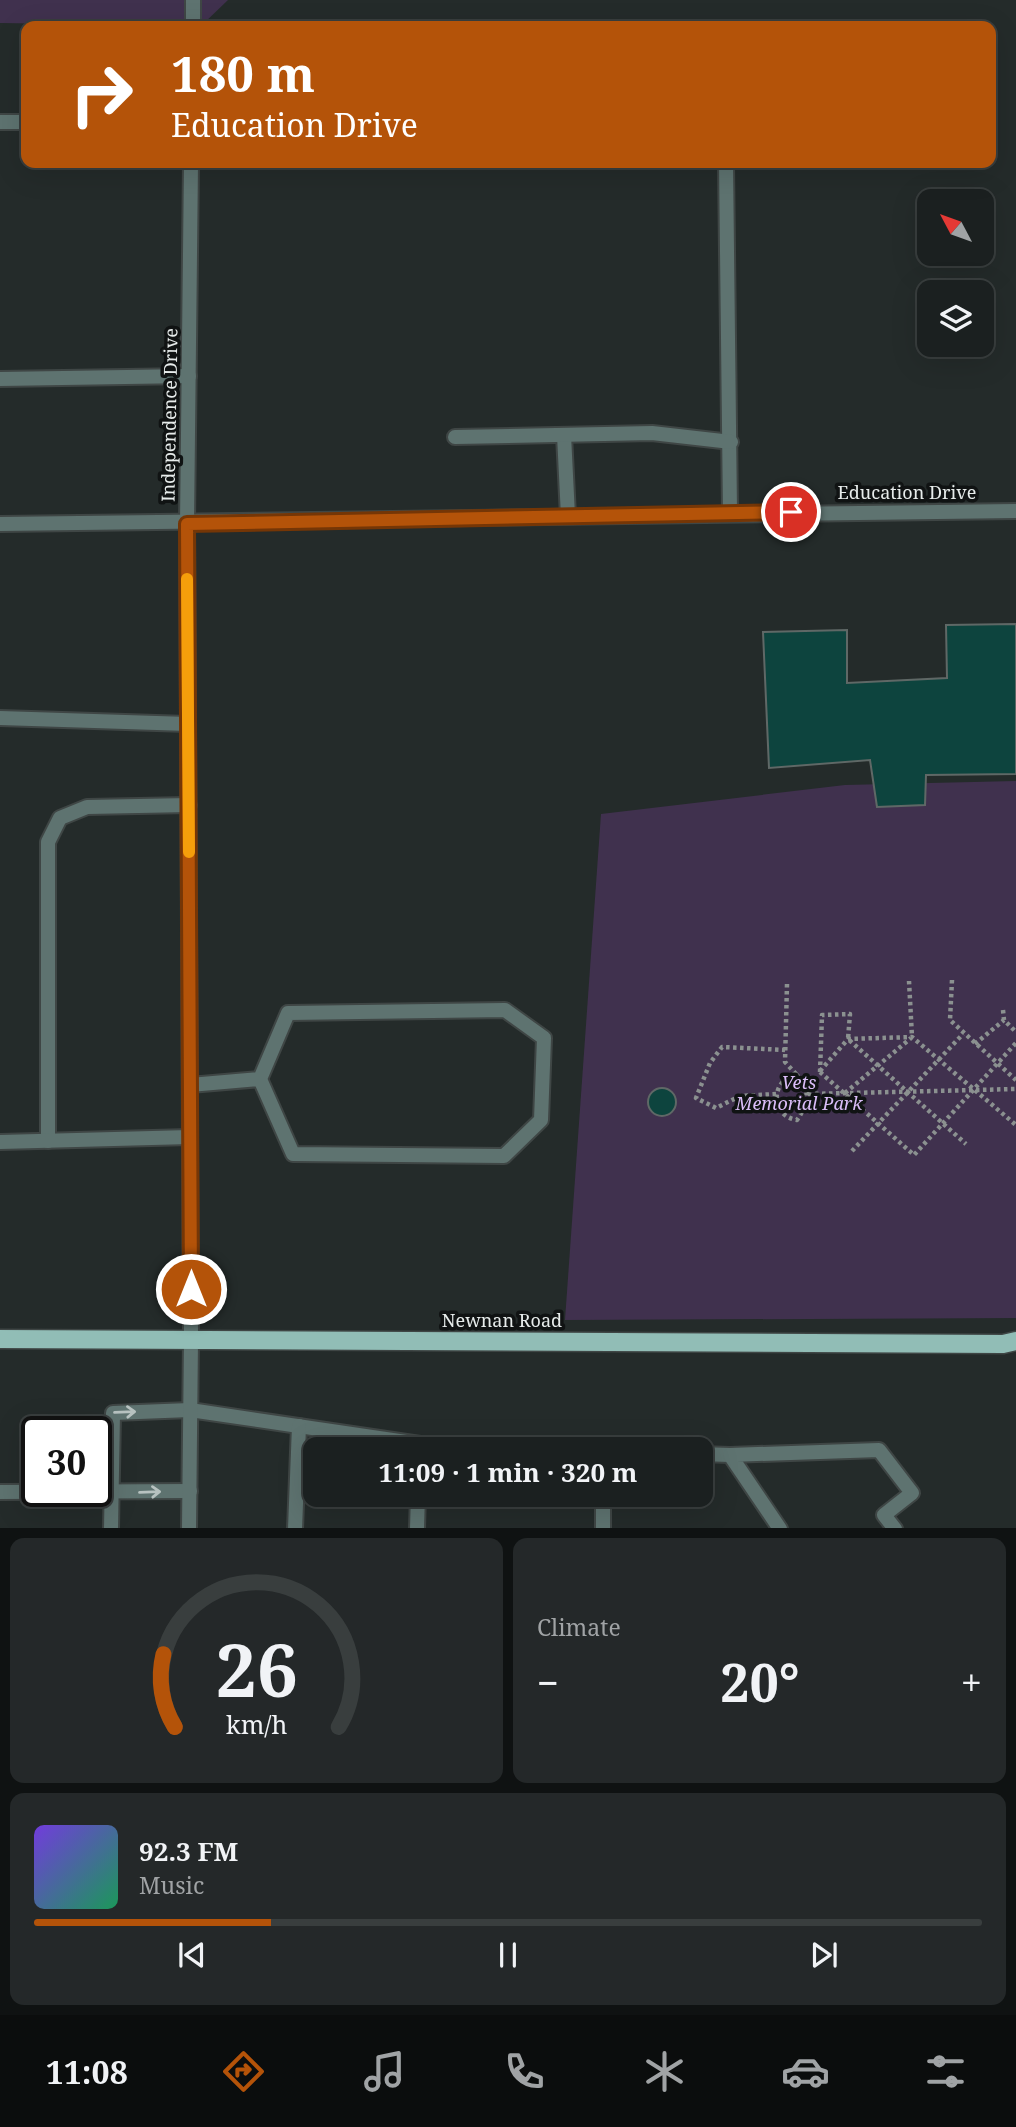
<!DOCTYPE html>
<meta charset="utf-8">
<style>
body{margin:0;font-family:"Noto Serif",serif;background:#242829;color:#f1f3f6;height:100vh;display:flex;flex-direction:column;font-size:26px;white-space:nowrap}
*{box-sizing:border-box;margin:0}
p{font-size:23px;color:#a0a3a5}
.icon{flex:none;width:38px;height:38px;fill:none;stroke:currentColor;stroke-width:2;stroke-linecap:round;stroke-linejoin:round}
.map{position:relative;height:1528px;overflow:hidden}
.details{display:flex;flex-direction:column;gap:10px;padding:10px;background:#0f1212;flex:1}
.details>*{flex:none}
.banner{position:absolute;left:21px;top:21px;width:975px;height:147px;border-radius:14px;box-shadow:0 7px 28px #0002,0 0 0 2px #393e3e;background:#b45309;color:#fff;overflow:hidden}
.needle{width:46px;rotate:311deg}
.controls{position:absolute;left:917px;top:189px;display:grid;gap:14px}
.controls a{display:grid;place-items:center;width:77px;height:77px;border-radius:14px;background:#1b2020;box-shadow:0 7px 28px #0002,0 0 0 2px #393e3e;font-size:35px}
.speed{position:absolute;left:21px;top:1416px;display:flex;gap:14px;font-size:35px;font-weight:700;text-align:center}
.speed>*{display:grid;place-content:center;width:91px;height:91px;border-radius:50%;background:#1b2020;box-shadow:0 7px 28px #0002,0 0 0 2px #393e3e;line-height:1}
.speed .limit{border:4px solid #111;border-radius:10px;background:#fff;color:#111}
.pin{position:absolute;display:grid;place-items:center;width:60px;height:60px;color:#fff;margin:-30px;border:4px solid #fff;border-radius:50%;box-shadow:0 2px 7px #0007}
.me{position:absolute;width:77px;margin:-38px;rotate:0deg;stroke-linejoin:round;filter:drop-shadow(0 0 5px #0008)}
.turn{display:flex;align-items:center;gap:24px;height:147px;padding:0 35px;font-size:32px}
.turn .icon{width:91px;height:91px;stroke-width:2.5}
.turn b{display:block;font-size:49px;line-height:60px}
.big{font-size:52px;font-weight:700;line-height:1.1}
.details .widget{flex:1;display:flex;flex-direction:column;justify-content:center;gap:10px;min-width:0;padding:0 24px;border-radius:14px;background:#242829}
.details .dial{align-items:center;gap:0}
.dial svg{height:182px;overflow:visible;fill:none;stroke:#393e3e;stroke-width:7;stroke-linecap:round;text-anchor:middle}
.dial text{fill:#f1f3f6;stroke:none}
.song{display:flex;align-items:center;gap:21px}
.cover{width:84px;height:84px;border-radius:10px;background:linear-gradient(135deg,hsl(260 70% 55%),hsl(150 70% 35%))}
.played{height:7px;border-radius:4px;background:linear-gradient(90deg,#b45309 25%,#393e3e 25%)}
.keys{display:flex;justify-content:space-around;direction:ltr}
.heat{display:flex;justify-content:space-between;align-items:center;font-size:38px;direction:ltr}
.details .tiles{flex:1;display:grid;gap:10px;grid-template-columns:1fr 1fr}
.widget:last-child{grid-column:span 2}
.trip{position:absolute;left:303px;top:1437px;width:410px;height:70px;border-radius:14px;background:#1b2020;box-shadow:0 7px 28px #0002,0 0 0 2px #393e3e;font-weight:700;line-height:70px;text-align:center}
.menu{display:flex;height:112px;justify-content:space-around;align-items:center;background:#0b0d0d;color:#a0a3a5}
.menu .icon{width:49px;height:49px}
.menu .active{color:#b45309}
.menu b{font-size:32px;color:#f1f3f6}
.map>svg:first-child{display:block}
.green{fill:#40314e}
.building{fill:#0d443e;stroke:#5f6866;stroke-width:2}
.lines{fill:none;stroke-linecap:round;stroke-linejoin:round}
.lane-casing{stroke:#3f4645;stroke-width:18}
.street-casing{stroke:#3f4645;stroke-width:18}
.primary-casing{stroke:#3f4645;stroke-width:21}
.path{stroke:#8b9190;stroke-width:4.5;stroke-dasharray:3.5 3.5;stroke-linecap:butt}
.lane{stroke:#5e7370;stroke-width:14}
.street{stroke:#5e7370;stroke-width:14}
.primary{stroke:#91bdb6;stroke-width:18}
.oneway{stroke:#b7c2c0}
.route-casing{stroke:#753606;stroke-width:18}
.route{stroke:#b45309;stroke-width:12}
.slow{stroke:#f59e0b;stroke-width:12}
.labels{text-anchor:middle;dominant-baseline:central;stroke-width:7;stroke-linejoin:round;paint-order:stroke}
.street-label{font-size:18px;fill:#e7eceb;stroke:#101313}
.park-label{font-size:18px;font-style:italic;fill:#dabdf8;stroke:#101313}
</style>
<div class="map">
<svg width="1016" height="1529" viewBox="0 0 1016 1529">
<rect width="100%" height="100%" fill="#242b2a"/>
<g class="green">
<polygon points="0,0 228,0 201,26 0,23"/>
<polygon points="1016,781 1016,1318 565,1320 601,814 845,785"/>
</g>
<g class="building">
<polygon points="1016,624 1016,774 926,775 925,805 877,807 870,760 769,768 763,632 847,630 847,683 947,678 946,625"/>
<circle cx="662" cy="1102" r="14"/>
</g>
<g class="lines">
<g class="lane-casing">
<g id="lane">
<polyline points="0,122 26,122"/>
<polyline points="726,163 730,513"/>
<polyline points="0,379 189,376"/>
<polyline points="564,435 568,516"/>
<polyline points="455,437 652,433 731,442"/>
<polyline points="0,718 188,724"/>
<polyline points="190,1085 260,1079 288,1013 505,1010 544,1038 541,1120 504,1156 293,1154 260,1079"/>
<polyline points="48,1141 48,842 60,818 87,807 189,805"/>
<polyline points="0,1142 190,1137"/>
<polyline points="700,1454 730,1455"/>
<polyline points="0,1492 190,1491"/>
<polyline points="111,1529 113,1413 190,1410 447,1448 484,1449"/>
<polyline points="189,1529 191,1339"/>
<polyline points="295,1529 299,1426"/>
<polyline points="417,1529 418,1494"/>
<polyline points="603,1529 603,1494"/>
<polyline points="780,1529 730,1455 879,1450 912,1493 884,1515 895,1529"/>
</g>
</g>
<g class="street-casing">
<g id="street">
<polyline points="193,26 193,0"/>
<polyline points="0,524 1016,511"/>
<polyline points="191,1339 187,524 191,163"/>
</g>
</g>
<g class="primary-casing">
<polyline id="primary" points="0,1339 1003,1344 1016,1341"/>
</g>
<g class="path">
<polyline points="952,980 950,1020 1016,1080"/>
<polyline points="909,981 912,1037"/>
<polyline points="787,984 785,1062 796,1074"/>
<polyline points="1003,1010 1004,1020 1016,1032"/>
<polyline points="975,1044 1004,1020"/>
<polyline points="820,1071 848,1039 912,1037 1016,1125"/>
<polyline points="820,1072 914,1155 1016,1043"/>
<polyline points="820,1072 822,1015 850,1014 848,1039 966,1144"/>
<path d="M796 1074C811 1089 809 1103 797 1120 770 1116 770 1081 796 1074Z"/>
<polyline points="845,1093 911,1038"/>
<polyline points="776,1094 740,1096 716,1108 696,1098 710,1063 722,1047 785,1050"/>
<polyline points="808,1094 1016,1089"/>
<polyline points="852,1151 963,1034"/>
</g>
<use href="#lane" class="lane"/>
<use href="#street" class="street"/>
<use href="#primary" class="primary"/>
</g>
<defs><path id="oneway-shaft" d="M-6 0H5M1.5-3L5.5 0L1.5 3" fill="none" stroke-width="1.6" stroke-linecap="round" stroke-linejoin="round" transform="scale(1.75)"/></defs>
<g class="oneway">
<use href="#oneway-shaft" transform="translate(125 1412) rotate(-2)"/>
<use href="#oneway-shaft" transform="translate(150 1492) rotate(-2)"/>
</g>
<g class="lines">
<g class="route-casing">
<polyline id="route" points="191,1289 187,524 791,512"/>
</g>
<use href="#route" class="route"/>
<polyline class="slow" points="187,579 189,852"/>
</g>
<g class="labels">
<g class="street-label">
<text transform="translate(169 415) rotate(-89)">Independence Drive</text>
<text x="907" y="492">Education Drive</text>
<text x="502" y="1320">Newnan Road</text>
</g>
<g class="park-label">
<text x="799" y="1082">Vets<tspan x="799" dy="21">Memorial Park</tspan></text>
</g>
</g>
</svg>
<div class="controls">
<a><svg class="needle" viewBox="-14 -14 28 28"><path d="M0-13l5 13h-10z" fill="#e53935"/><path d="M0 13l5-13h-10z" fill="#a0a3a5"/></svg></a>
<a><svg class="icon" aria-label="layers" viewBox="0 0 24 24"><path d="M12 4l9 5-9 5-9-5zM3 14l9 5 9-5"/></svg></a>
</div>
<div class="speed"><div class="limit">30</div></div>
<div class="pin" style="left:791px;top:512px;background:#d93025"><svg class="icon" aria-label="arrive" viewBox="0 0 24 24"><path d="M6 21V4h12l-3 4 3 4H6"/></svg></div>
<svg class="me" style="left:191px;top:1289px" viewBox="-20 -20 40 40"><circle r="17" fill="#b45309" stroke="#fff" stroke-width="3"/><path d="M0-11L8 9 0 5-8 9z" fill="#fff"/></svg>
<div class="trip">11:09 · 1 min · 320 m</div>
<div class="banner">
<div class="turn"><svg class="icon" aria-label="right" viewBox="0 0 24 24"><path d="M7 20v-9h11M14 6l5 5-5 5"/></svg><div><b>180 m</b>Education Drive</div></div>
</div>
</div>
<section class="details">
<div class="tiles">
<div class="widget dial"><svg viewBox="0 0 100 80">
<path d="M14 69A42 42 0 1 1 86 69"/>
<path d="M14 69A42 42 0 0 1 9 37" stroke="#b45309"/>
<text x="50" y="56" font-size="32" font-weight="700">26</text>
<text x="50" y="72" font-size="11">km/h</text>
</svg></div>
<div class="widget"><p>Climate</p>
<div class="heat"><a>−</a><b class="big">20°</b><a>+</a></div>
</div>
<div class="widget">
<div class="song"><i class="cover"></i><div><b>92.3 FM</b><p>Music</p></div></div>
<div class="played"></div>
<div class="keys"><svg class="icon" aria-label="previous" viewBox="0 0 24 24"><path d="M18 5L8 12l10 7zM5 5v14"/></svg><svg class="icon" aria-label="pause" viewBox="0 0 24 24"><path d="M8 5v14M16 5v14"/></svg><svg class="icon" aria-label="next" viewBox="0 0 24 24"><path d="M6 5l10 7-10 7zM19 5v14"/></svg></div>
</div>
</div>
</section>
<nav class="menu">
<b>11:08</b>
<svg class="icon active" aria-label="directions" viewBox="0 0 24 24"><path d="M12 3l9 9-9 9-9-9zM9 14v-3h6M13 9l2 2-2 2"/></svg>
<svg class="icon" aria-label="music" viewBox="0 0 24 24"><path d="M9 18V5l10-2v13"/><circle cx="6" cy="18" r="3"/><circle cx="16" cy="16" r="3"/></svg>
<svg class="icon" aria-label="phone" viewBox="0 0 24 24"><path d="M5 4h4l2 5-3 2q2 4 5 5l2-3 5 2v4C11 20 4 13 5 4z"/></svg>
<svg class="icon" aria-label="climate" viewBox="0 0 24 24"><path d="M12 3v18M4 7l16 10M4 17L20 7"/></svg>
<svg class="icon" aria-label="car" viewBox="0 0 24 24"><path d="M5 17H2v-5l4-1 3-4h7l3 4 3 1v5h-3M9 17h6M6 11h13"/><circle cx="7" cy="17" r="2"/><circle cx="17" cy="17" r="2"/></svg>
<svg class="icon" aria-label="filters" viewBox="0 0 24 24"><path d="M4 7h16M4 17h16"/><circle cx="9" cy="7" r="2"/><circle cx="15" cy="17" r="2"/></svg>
</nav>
